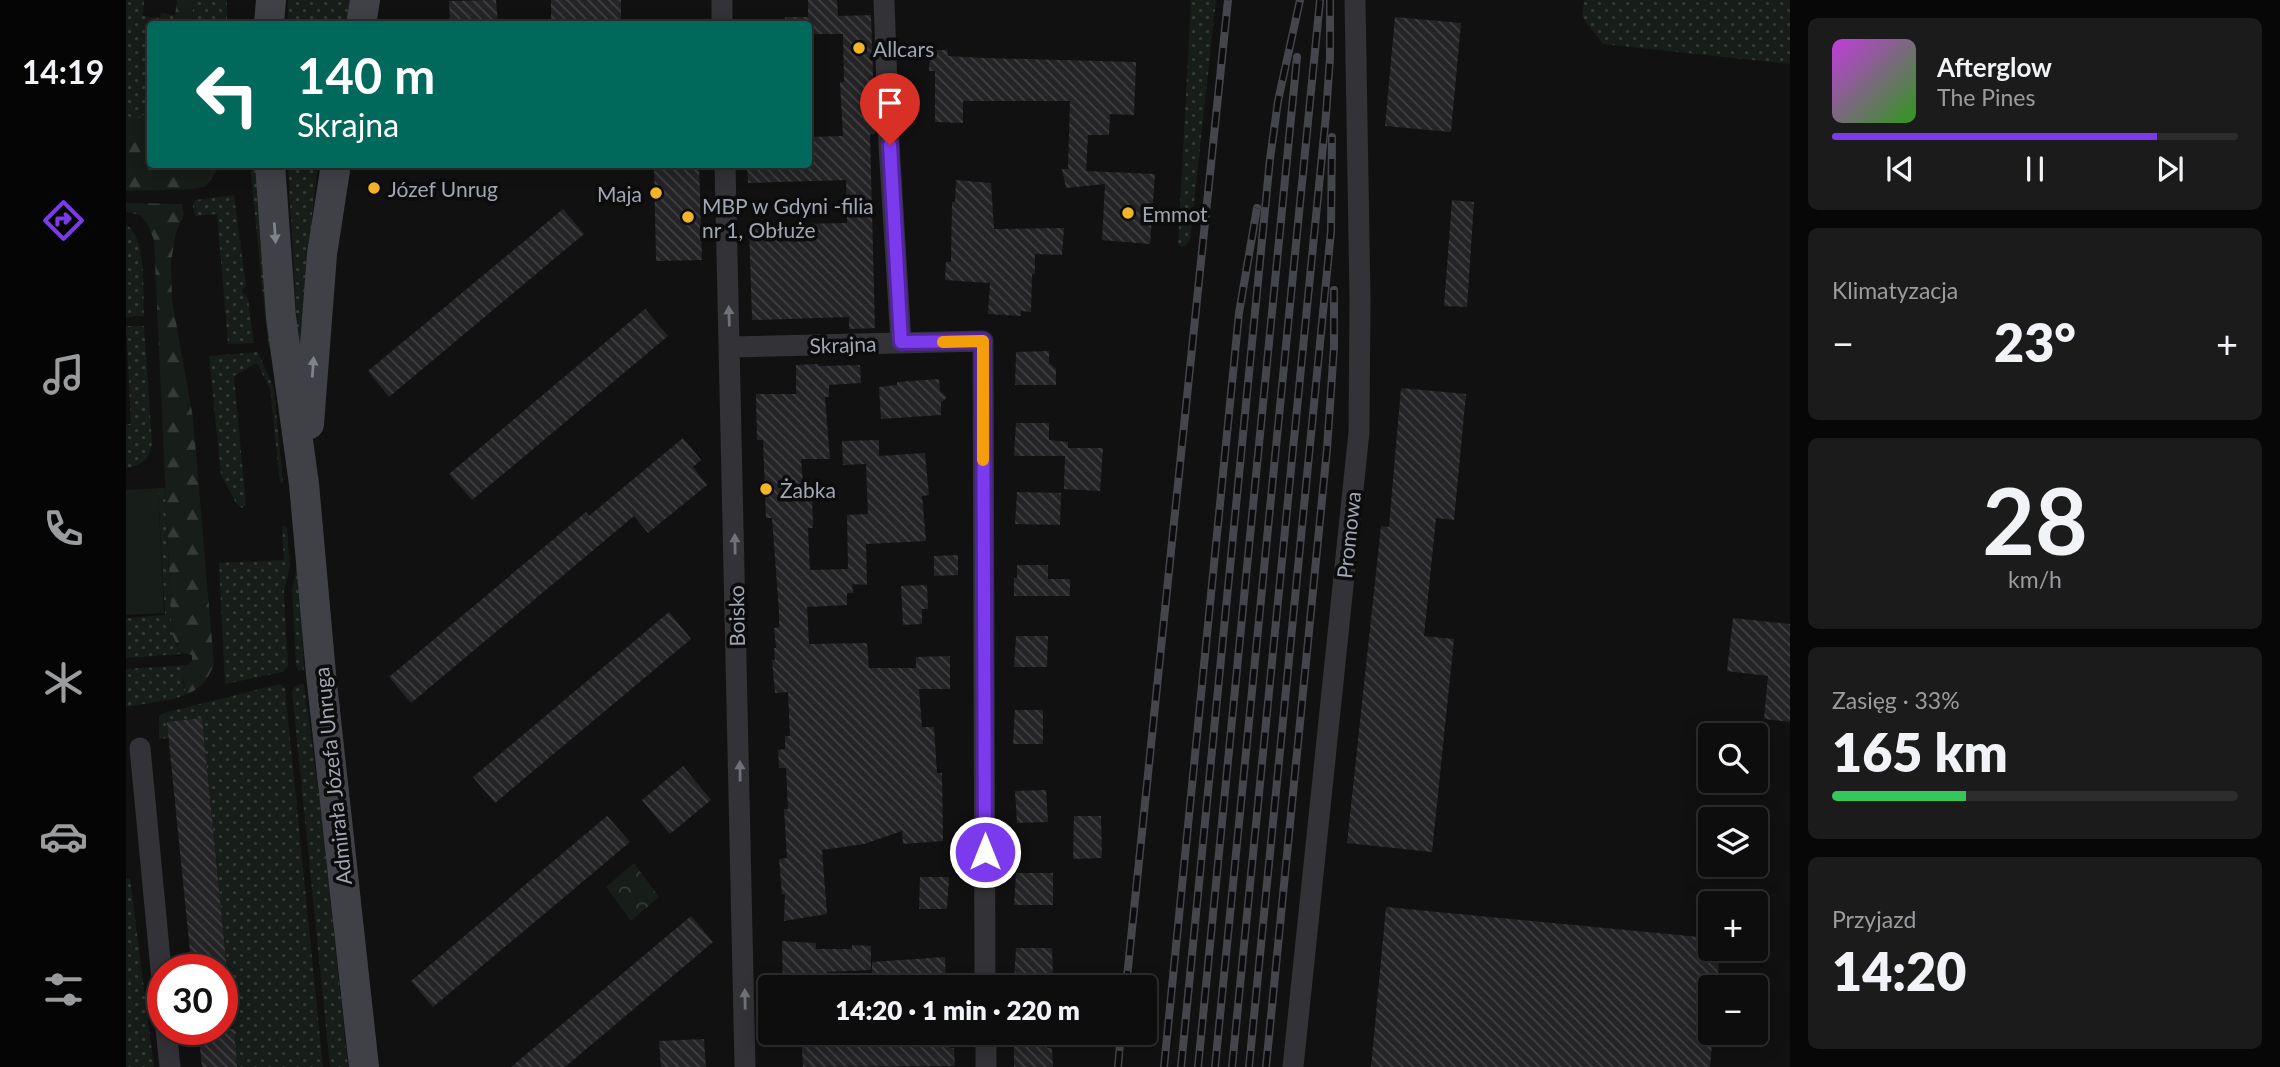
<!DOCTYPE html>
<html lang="pl">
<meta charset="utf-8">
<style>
body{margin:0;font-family:Lato,sans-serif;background:#1b1b1c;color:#f1f3f6;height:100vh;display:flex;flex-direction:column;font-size:26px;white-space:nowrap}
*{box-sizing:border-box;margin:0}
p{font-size:23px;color:#9a9c9e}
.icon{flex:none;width:38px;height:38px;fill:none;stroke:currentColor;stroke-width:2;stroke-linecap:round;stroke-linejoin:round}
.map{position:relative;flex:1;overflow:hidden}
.drawer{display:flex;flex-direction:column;gap:18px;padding:18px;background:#070708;width:490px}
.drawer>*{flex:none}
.top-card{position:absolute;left:21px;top:21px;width:665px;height:147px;border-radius:7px;box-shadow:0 4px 18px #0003,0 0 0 2px #2d2d2e;background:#00695c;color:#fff;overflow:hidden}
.buttons{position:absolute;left:1572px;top:723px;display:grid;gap:14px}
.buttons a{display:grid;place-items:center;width:70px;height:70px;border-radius:7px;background:#0d0d0e;box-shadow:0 4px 18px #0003,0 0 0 2px #2d2d2e;font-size:35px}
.speed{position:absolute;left:21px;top:954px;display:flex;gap:14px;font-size:35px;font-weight:700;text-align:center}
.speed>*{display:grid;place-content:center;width:91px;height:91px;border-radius:50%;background:#0d0d0e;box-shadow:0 4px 18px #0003,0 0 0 2px #2d2d2e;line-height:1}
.speed .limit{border:10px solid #d22;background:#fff;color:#111}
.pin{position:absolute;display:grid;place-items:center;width:60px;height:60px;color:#fff;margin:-72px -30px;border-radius:50% 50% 50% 0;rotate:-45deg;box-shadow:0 0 7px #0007}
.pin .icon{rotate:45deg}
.me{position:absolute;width:77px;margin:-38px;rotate:0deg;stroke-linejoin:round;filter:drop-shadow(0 0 5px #0008)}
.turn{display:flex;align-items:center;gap:24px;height:147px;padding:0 35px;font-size:32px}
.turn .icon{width:91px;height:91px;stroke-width:2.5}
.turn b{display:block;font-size:49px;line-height:60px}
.big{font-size:52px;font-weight:800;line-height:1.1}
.drawer .card{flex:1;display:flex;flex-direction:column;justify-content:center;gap:10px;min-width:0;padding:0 24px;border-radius:10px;background:#1b1b1c}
.drawer .dial{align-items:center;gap:0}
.dial b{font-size:91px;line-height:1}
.song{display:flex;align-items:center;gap:21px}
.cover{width:84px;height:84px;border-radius:10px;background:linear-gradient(135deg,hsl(290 70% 55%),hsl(110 70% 35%))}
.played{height:7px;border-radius:4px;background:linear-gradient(90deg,#7c3aed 80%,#2d2d2e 80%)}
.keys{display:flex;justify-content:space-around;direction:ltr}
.heat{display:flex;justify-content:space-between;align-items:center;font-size:38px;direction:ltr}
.charge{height:10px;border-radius:5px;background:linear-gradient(90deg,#34c759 33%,#2d2d2e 0)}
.trip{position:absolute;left:632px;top:975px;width:399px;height:70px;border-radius:7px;background:#0d0d0e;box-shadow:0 4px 18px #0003,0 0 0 2px #2d2d2e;font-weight:800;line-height:70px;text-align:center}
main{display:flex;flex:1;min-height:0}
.dock{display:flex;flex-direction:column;width:126px;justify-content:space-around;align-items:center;background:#050506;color:#9a9c9e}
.dock .icon{width:49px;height:49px}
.dock .selected{color:#7c3aed}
.dock b{font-size:32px;color:#f1f3f6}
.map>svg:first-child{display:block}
.grass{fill:url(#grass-dots)}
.forest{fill:url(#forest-firs)}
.park{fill:url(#park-crowns)}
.pitch{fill:#171d18}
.building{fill:url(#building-back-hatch)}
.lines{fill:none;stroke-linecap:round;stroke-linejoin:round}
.street{stroke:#323237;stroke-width:21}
.secondary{stroke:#404147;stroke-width:30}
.rail-casing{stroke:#44464c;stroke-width:8}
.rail{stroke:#0c0c0d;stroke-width:5;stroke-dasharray:16;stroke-linecap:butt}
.oneway{fill:#7f838d}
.oneway2{fill:#6f727b}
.route-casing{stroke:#51269a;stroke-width:18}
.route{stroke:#7c3aed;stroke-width:12}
.slow{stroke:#f59e0b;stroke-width:12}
.poi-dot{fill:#f4b427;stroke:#0c0c0d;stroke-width:2.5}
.labels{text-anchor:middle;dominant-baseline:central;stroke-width:7;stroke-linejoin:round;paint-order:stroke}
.poi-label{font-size:21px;fill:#a1a6b3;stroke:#0c0c0d;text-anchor:start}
.street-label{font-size:21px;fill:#a1a6b3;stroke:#0c0c0d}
</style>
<main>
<nav class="dock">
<b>14:19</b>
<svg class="icon selected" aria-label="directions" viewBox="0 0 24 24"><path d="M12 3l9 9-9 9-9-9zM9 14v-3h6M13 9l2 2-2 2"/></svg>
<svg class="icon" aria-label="music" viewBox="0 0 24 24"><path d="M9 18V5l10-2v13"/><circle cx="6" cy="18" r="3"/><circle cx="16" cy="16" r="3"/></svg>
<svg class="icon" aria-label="phone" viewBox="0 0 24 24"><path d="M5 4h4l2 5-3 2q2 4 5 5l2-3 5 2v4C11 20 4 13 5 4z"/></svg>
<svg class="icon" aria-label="climate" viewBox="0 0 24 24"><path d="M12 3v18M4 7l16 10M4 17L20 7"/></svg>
<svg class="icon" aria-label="car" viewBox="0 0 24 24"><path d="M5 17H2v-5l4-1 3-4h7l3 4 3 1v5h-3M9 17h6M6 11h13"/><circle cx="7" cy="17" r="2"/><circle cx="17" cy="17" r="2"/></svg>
<svg class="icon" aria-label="filters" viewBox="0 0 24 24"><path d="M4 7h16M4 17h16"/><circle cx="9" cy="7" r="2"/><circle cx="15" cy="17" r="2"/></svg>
</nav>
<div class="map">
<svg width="1664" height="1067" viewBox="0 0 1664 1067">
<defs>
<pattern id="grass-dots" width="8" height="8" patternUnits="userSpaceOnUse" patternTransform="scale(1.75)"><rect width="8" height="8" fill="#171d18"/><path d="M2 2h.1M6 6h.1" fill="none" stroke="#363b37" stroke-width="1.8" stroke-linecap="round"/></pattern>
<pattern id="forest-firs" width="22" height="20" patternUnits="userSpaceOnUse" patternTransform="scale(1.75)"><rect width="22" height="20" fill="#171d18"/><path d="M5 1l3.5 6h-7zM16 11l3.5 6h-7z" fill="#363b37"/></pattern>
<pattern id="park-crowns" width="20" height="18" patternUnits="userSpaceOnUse" patternTransform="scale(1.75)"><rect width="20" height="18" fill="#171d18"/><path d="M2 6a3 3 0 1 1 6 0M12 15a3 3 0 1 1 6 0" fill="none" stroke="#363b37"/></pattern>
<pattern id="building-back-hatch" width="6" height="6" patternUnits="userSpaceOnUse" patternTransform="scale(1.75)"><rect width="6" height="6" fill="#242326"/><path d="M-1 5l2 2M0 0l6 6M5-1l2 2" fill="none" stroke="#414043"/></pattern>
</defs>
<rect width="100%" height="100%" fill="#111112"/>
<g class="grass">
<polygon points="0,0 18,0 17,16 34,18 35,13 49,15 48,24 24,24 24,113 9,118 0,116"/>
<polygon points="67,0 101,0 101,24 66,24"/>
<polygon points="162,0 224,0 219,24 161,24"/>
<polygon points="1065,0 1090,0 1064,240 1058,247 1052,245"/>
<polygon points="1458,0 1664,0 1664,64 1477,44 1456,17"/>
<polygon points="124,165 130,165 155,384 142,344"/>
<polygon points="162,165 192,165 186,215 186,270 173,364"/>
<polygon points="108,195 120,286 116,290 117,293 122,298 128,343 102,344 91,214 69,216 67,206 69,200"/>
<path d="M0 225C21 236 17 294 18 316L0 317Z"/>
<path d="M0 326H18L26 443C24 458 16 467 0 468V424H5Z"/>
<polygon points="132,352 148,389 157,483 154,483 144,389 131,363 108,376 120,505 116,508 110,503 95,475 83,356"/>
<polygon points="32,488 39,488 46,634 51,647 56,654 0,658 0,618 39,615"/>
<polygon points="156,526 161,527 164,566 158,591 162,666 157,672 99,684 93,563 158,560"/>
<polygon points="171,565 173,565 178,670 172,671 170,665 166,590"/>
<polygon points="62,665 58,667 57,682 60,692 66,692 48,699 0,707 0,669"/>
<polygon points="154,684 159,688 197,1067 111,1067 76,719 43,738 33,739 33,716 38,713"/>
<polygon points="174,684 178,684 195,810 222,1067 204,1067 166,692 168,687"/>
<polygon points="0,879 4,879 28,1067 0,1067"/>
</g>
<g class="forest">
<polygon points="51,0 67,0 66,24 48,24"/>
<polygon points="24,113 24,164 95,165 79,187 66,189 0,191 0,116 9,118"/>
<path d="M0 203 56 204 58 214 50 233 45 262 46 300 67 418 88 665C83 676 74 692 60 693L56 670 66 661V655L54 652 46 634 28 240 22 225 14 215 0 212Z"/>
</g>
<polygon class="park" points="508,863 533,897 505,921 480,887"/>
<polygon class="pitch" points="32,488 38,613 0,615 0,490"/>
<g class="building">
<polygon points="370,0 372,24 324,24 323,1"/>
<rect x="425" y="0" width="70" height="24"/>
<polygon points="682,0 711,0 712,16 745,15 749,134 744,134 749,328 723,329 723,317 626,320 623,225 721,223 720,180 622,183 621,164 682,164 682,137 717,136 714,82 718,82 717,34 682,34 682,24 659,24 659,17 682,17"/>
<polygon points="1269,17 1335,23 1325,132 1259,126"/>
<polygon points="804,50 821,50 822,56 858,58 1010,62 1008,115 984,114 983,135 962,135 960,171 1029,174 1024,244 976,240 979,184 940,188 936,169 942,169 944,101 837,101 837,123 809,122 809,71 803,71"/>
<polygon points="528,164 573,164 576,260 530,261"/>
<polygon points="830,180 865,183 868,229 938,228 936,255 909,254 909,274 906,274 905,312 895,311 895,316 862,314 864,283 819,280 820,262 825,262 826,202 829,202"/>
<polygon points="1326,200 1348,202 1341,307 1318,306"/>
<polygon points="437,209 458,234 263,397 242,371"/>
<polygon points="519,309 542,336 346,500 323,474"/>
<polygon points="923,351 923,363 930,369 930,385 889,385 890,352"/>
<polygon points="692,364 692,366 734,365 735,383 703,385 703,397 699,397 704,459 675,459 678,495 686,495 687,528 682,528 684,570 722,569 721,515 742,514 740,464 717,465 716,441 753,440 753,456 799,453 803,495 796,496 800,541 740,544 741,585 726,584 727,593 721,593 721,605 681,607 683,644 741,643 743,668 790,668 790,657 824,656 824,689 793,689 796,727 808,727 811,773 816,773 817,841 777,844 776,831 738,844 696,850 701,914 658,921 659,894 656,894 653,859 661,858 658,809 662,809 660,768 653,768 652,750 659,749 659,736 664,736 662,692 649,693 646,660 649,660 648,648 650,648 648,628 653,627 653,612 646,518 640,518 637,440 631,440 630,394 670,394 670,365"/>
<polygon points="813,379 814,391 821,397 815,403 815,415 755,419 753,387 771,385 771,382"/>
<polygon points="1275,388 1340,394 1328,520 1310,518 1298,636 1328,639 1306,852 1221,843 1255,526 1263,527"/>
<polygon points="890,423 923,423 923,440 942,442 942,448 977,448 974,491 938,489 939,456 888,456"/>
<polygon points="557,438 575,460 567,467 581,485 522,533 508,516 285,703 263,677 460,512 463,516"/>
<polygon points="891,492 935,493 934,525 889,524"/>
<polygon points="832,555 832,575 808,576 808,556"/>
<polygon points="891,565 922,565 922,579 944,579 944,596 888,596 888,578 891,578"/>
<polygon points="801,585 802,609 796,609 796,624 777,625 775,586"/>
<polygon points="543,612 565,639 369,803 347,777"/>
<polygon points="1607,618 1664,624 1664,722 1638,719 1642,676 1601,671"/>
<polygon points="890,636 922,636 921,667 888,667"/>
<polygon points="889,710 917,710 917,744 887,744"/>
<polygon points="76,718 101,970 66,970 57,882 41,722"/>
<polygon points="557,766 585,800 544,834 516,800"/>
<polygon points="920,790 922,822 891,823 889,791"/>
<polygon points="481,816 504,842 307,1007 285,981"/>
<polygon points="948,816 975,816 976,858 947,859"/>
<polygon points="890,873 927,873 927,905 888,905"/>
<polygon points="794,877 823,877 821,909 793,909"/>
<polygon points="1260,907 1584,938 1584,948 1594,948 1591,987 1584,987 1584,1032 1587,1032 1584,1067 1245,1067"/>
<polygon points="565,916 587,942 439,1067 385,1067"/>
<polygon points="656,941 690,943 690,949 726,949 726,945 745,946 745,970 701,972 701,987 657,987"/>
<polygon points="890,948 926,948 927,980 888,979"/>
<polygon points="819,957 820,987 746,987 746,962"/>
<polygon points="72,1029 108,1029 111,1067 76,1067"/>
<polygon points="675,1032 823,1033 824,1048 828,1048 829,1066 677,1067"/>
<polygon points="888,1032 921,1032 921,1048 926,1048 927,1067 888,1067"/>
<polygon points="578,1039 580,1067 535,1067 533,1041"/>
</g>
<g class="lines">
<g class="street">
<polyline points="596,0 596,24"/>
<polyline points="758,0 763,145 775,342"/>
<polyline points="599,164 619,1067"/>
<polyline points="604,347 857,341 859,987"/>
<polyline points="14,748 37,991"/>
<polyline points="40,1029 44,1067"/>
<polyline points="860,1032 860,1067"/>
<polyline points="1167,1067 1233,432 1234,299 1229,0"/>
</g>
<g class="secondary">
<polyline points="143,24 145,0"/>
<polyline points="235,24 239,0"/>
<polyline points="144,164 155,317 178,484 195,674 238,1067"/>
<polyline points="183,424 196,254 210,164"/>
</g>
<g class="rail-casing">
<g id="rail">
<polyline points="1000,987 1102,0"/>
<polyline points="992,1067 995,1032"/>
<polyline points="1038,1067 1113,313 1131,208"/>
<polyline points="1055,1067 1144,159 1152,101 1174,0"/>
<polyline points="1072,1067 1171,57"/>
<polyline points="1089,1067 1194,0"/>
<polyline points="1106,1067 1200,115 1204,57 1204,0"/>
<polyline points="1123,1067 1205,231 1206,137"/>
<polyline points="1140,1067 1201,449 1208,347 1208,290"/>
</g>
</g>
<use href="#rail" class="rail"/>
</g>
<defs><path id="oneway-solid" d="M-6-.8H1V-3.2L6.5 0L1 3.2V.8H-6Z" transform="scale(1.75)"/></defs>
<g class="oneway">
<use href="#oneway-solid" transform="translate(149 233) rotate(86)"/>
<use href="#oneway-solid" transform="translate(187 367) rotate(-86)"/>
</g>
<g class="oneway2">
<use href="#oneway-solid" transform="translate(603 316) rotate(-92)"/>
<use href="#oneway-solid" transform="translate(609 544) rotate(-91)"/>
<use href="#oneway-solid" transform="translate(614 771) rotate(-91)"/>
<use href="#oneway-solid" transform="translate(619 999) rotate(-91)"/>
</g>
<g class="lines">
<g class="route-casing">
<polyline id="route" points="764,145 775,342 857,341 859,852"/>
</g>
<use href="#route" class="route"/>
<polyline class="slow" points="817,342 857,341 857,460"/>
</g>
<g class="poi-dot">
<circle cx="733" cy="48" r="7"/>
<circle cx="248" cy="188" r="7"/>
<circle cx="530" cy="193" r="7"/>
<circle cx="1002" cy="213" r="7"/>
<circle cx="562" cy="217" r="7"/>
<circle cx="640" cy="489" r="7"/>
</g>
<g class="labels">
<g class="poi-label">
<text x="747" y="48">Allcars</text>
<text x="262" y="188">Józef Unrug</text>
<text x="516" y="193" text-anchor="end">Maja</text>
<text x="576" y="205">MBP w Gdyni -filia<tspan x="576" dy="24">nr 1, Obłuże</tspan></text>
<text x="1016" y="213">Emmot</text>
<text x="654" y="489">Żabka</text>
</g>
<g class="street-label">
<text transform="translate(717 344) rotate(-2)">Skrajna</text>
<text transform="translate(1222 535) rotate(-84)">Promowa</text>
<text transform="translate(610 616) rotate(-91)">Boisko</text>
<text transform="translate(206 776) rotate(-96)">Admirała Józefa Unruga</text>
</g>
</g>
</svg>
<div class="buttons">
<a><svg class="icon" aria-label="search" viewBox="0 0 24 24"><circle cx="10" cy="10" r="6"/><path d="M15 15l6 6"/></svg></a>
<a><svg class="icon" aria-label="layers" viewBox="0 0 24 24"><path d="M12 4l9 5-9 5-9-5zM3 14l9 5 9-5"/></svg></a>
<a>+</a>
<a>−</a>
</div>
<div class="speed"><div class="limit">30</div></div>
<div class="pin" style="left:764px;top:145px;background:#d93025"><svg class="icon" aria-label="arrive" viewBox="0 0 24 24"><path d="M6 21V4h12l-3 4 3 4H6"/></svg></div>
<svg class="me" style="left:859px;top:852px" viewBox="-20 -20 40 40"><circle r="17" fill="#7c3aed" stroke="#fff" stroke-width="3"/><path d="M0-11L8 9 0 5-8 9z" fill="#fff"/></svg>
<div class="trip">14:20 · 1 min · 220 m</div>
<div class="top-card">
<div class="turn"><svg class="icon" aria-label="left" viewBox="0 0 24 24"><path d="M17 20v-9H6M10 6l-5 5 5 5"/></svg><div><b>140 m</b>Skrajna</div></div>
</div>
</div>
<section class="drawer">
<div class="card">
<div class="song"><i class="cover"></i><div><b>Afterglow</b><p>The Pines</p></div></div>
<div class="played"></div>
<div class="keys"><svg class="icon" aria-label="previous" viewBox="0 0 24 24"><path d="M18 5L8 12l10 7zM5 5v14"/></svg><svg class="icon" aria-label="pause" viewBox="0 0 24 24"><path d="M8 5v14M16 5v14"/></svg><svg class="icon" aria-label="next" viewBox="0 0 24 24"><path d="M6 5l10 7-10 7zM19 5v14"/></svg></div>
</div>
<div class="card"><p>Klimatyzacja</p>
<div class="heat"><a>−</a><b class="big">23°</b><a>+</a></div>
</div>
<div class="card dial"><b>28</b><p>km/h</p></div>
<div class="card"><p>Zasięg · 33%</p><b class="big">165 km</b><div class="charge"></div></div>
<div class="card"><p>Przyjazd</p><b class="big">14:20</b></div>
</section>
</main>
